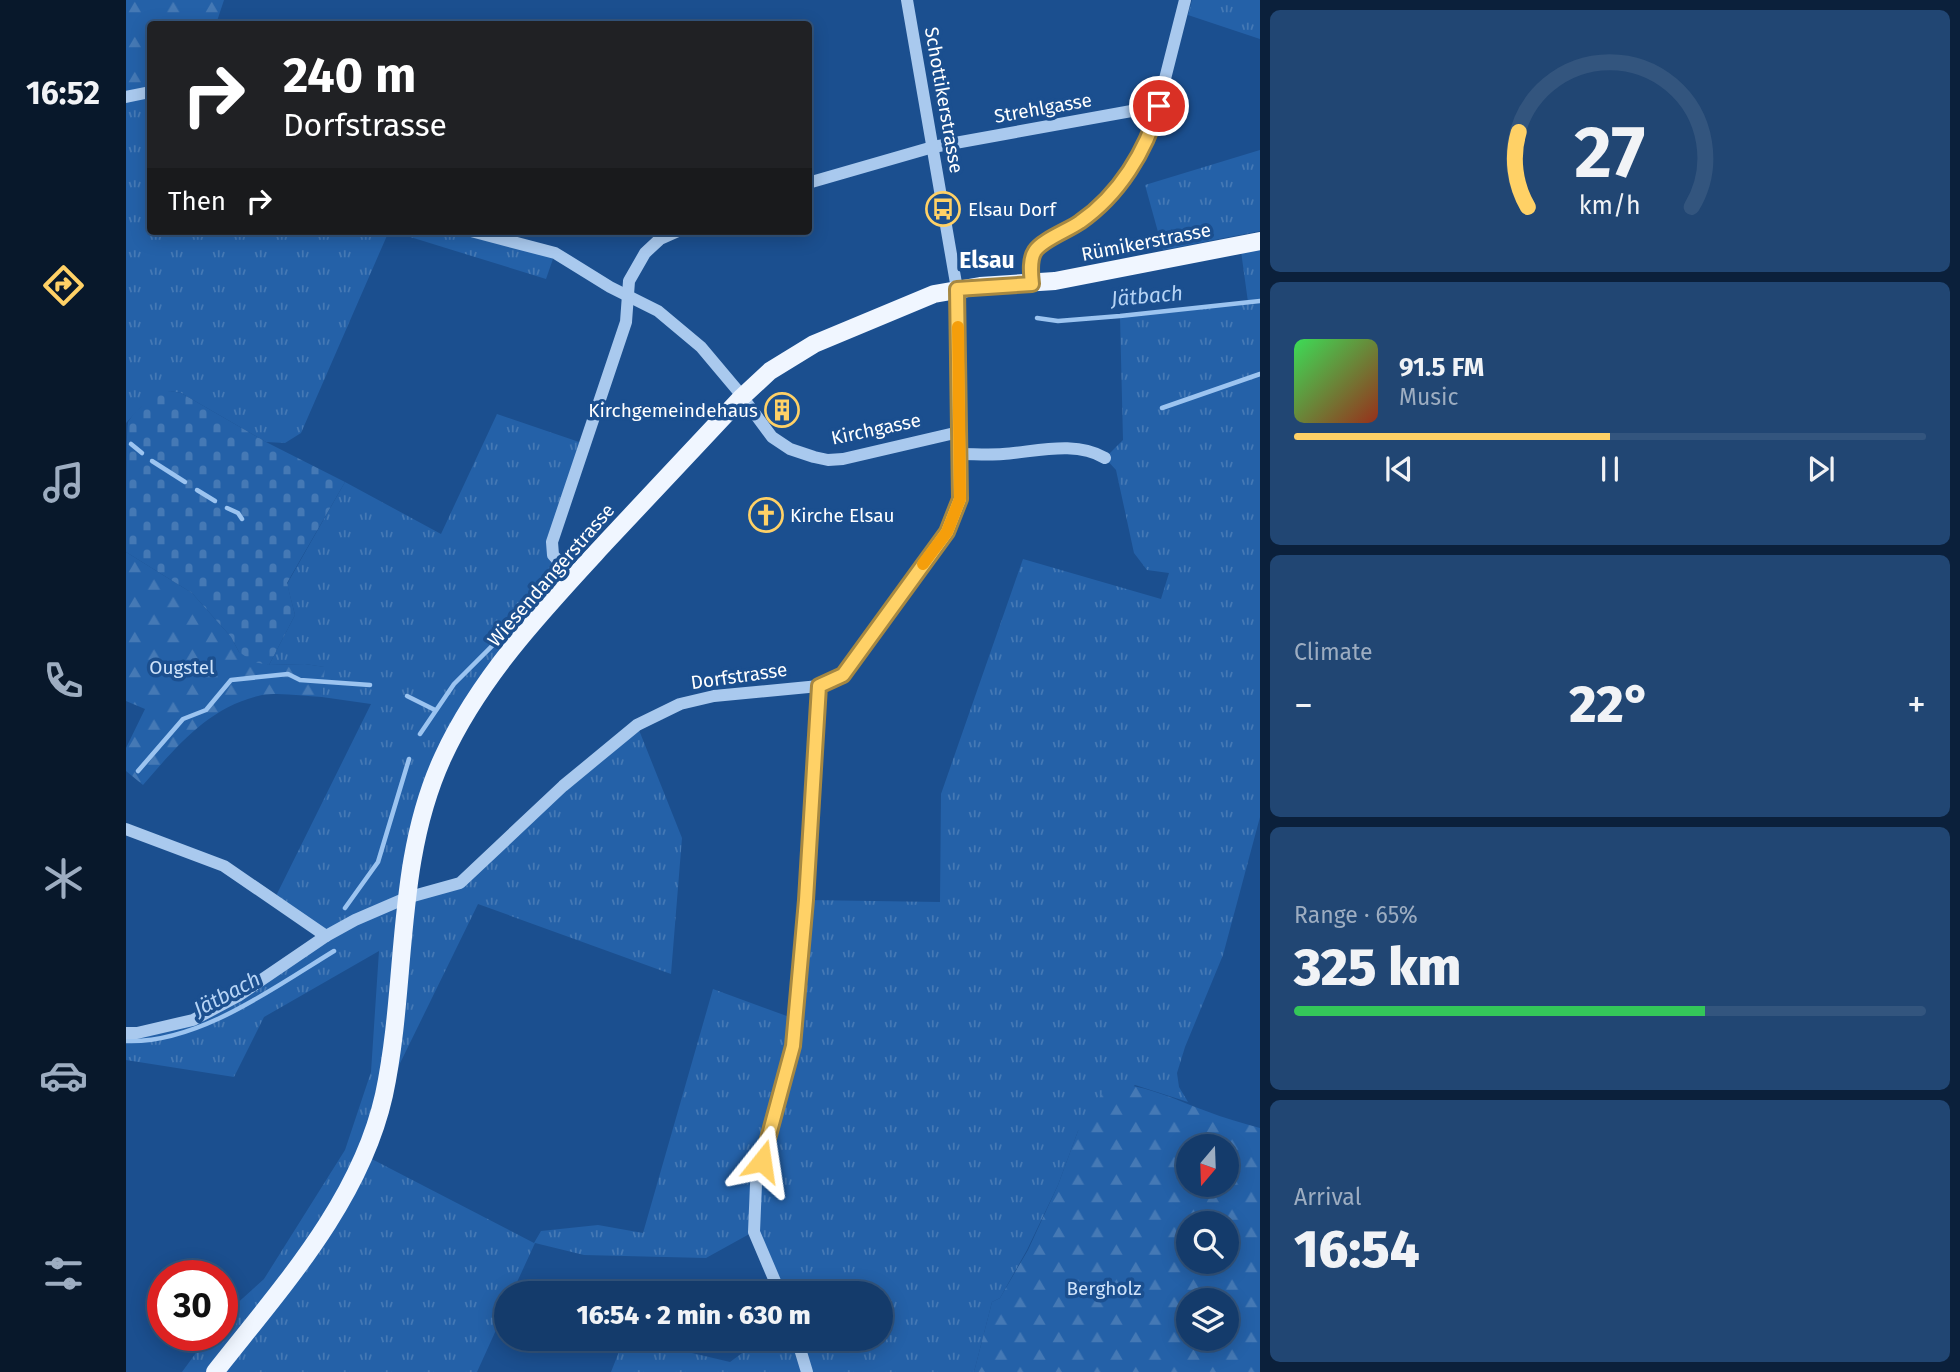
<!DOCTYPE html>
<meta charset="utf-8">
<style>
body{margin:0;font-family:"Fira Sans",sans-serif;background:#214673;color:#f1f3f6;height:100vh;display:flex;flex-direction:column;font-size:26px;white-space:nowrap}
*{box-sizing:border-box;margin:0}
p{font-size:23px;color:#9dadc1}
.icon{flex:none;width:38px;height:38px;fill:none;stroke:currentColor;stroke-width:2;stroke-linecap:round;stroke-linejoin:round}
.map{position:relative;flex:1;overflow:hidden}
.side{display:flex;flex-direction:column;gap:10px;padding:10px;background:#0b203b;width:700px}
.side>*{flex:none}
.top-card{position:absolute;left:21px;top:21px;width:665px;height:214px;border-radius:7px;box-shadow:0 4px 18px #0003,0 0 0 2px #33557e;background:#202124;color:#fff;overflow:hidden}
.needle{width:46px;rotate:199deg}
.controls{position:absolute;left:1050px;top:1134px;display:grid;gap:14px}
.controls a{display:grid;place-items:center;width:63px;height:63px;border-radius:50%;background:#143b6b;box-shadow:0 4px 18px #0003,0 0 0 2px #33557e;font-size:35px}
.speed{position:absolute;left:21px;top:1260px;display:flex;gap:14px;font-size:35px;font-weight:700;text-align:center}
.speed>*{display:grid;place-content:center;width:91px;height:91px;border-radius:50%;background:#143b6b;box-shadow:0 4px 18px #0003,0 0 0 2px #33557e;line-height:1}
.speed .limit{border:10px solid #d22;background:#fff;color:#111}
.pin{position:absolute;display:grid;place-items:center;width:60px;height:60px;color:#fff;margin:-30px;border:4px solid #fff;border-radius:50%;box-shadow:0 2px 7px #0007}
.me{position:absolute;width:77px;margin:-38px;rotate:15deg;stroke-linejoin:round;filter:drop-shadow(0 0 5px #0008)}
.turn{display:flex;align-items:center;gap:24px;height:147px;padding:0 21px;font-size:32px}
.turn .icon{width:91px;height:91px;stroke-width:2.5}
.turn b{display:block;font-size:49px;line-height:60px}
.then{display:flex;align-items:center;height:66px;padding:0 21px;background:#0003;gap:14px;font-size:26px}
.big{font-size:52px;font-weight:800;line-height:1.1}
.side .tile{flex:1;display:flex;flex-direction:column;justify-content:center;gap:10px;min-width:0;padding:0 24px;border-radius:10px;background:#214673}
.side .dial{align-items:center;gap:0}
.dial svg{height:182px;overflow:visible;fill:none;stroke:#33557e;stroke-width:7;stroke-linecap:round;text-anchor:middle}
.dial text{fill:#f1f3f6;stroke:none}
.song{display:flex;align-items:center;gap:21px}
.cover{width:84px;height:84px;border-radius:10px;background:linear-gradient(135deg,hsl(130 70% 55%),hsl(10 70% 35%))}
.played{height:7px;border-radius:4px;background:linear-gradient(90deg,#ffd166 50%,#33557e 50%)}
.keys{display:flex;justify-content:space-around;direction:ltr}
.heat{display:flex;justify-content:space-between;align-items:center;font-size:38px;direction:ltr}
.charge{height:10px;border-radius:5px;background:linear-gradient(90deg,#34c759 65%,#33557e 0)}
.trip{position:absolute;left:368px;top:1281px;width:399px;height:70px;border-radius:35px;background:#143b6b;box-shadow:0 4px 18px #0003,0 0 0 2px #33557e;font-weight:800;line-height:70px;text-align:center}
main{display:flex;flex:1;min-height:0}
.tabs{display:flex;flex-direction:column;width:126px;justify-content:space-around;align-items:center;background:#08182b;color:#9dadc1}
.tabs .icon{width:49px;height:49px}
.tabs .current{color:#ffd166}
.tabs b{font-size:32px;color:#f1f3f6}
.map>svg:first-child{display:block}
.grass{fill:url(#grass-tufts)}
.forest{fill:url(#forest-firs);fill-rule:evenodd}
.cemetery{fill:url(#cemetery-stones)}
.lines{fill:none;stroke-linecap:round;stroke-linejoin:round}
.stream{stroke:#9cc4f0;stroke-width:4.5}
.minor{stroke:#a9c9ee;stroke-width:12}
.major{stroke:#f0f6ff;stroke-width:18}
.route-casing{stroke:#a68842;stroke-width:18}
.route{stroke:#ffd166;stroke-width:12}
.slow{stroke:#f59e0b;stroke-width:12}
.labels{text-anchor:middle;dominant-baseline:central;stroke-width:7;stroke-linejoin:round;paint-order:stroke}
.street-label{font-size:19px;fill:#fff;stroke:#1b4f8f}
.poi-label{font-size:19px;fill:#fff;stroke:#1b4f8f;text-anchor:start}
.park-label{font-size:19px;fill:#cfe3fa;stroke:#1b4f8f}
.water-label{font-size:21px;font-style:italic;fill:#b5d3f5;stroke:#1b4f8f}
.quarter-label{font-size:23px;font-weight:bold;fill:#fff;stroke:#1b4f8f}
</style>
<main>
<nav class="tabs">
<b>16:52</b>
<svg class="icon current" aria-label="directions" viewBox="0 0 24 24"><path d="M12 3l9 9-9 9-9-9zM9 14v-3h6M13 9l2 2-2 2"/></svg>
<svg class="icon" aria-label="music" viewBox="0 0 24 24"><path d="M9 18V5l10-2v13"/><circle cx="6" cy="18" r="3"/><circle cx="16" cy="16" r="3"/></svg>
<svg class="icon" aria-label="phone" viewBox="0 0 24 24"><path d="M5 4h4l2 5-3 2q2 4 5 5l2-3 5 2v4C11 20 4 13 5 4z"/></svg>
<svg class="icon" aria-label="climate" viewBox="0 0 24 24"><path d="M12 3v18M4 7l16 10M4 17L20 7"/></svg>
<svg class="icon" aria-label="car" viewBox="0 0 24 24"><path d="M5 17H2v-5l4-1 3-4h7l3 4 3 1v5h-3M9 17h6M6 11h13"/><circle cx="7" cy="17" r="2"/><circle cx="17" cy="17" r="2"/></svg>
<svg class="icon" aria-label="filters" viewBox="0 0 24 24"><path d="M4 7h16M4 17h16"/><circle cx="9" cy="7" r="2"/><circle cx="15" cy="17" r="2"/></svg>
</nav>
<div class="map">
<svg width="1134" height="1372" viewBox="0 0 1134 1372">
<defs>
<pattern id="grass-tufts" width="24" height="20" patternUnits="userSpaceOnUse" patternTransform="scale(1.75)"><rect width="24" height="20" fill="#2461a8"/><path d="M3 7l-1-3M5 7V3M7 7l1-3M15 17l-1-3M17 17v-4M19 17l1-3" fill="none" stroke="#4579b5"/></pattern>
<pattern id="forest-firs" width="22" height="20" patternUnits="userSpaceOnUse" patternTransform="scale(1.75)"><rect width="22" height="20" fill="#2461a8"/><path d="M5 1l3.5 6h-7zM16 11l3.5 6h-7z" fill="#4579b5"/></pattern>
<pattern id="cemetery-stones" width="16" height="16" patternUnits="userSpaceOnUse" patternTransform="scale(1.75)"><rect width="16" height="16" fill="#2461a8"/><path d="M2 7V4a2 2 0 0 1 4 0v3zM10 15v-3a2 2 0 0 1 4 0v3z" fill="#4579b5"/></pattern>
</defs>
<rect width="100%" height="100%" fill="#1b4f8f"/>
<g class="grass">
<polygon points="1066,0 1134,0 1134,39 1062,15"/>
<polygon points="24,92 24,231 263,231 175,433 159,443 140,442 55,393 44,391 15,407 0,423 0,97"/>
<polygon points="1134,150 1134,231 1037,250 1019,185"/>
<polygon points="265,231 345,231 429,253 420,279"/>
<polygon points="1134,247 1134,817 1097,955 1059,1047 1051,1073 1053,1087 1062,1102 1009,1085 952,1131 932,1185 901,1250 874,1298 866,1302 848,1372 485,1372 498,1339 507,1339 604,1362 635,1339 754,1339 754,1293 654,1293 627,1232 580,1258 458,1255 409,1243 386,1293 380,1293 380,1308 351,1372 56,1372 83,1335 96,1335 96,1317 138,1279 219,1150 245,1072 253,951 138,1017 108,1077 0,1060 0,1033 67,1020 199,937 148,900 245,704 196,697 198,667 179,664 143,665 169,615 161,584 219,482 315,534 371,414 459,444 426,542 447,577 317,757 280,898 334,883 511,725 556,838 545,974 352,904 257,1098 238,1155 408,1243 415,1231 472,1225 517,1233 587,989 669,1019 680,900 814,902 815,794 897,559 1035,599 1043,573 1021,570 1008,553 990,470 979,458 997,440 994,316 1122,302 1115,251"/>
</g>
<g class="forest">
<polygon points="0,0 98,0 90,24 24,24 24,92 0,97"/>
<path d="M0 552 66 593 105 637 113 652 143 665 179 664 199 667 196 697C177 696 154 692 136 695 83 706 50 747 17 785L0 771V748L19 709 0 701Z"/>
<path d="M996 1084C1026 1088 1053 1101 1080 1111 1098 1118 1116 1123 1134 1128V1372H848L866 1302 874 1298 902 1250 932 1185 952 1131 981 1086ZM1062 1146H1101V1185H1062ZM1062 1223H1101V1262H1062ZM1062 1300H1101V1339H1062Z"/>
</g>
<path class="cemetery" d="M44 391 55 393 140 442 219 482 161 583 169 615 143 665 128 662 113 652 105 637 66 593 0 552C0 533 0 431 2 422 12 406 27 396 44 391Z"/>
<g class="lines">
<g class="stream">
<polyline points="911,318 932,321 994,316 1134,301"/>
<polyline points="1036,408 1134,374"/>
<polyline points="5,444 16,453"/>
<polyline points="26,461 59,482"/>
<polyline points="71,490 89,501"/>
<polyline points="101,508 112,513 116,519"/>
<polyline points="281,696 309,710"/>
<polyline points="294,734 328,684 387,625"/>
<polyline points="12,771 57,719 80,710 105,680 162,674 174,680 244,685"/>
<polyline points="219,908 252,862 283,759"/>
<path d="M0 1041C72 1044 149 987 208 951"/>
</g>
<g class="minor">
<polyline points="0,97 24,92"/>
<polyline points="682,183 807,147 1033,106"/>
<polyline points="345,231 429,253 484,287 532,311 575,347 612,391 646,437 664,449 688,457 702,460 717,459 833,432"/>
<polyline points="906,284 906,257 911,248 956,221 984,196 1011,158 1027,126 1059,0"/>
<path d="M834 454C848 454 863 455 877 454 909 452 949 440 979 458"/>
<polyline points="447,577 427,555 426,542 500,322 503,281 519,253 534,239 552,231"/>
<polyline points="0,829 98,866 200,936"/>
<polyline points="0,1033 11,1033 67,1020 112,996 200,936 229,920 280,898 334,883 437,786 511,725 554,704 588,696 693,686 717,675 821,532 834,499 831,289 781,0"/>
<polyline points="654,1293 628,1232 630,1184 667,1046 680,900 693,686"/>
<polyline points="671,1339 681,1372"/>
</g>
<path class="major" d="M89 1372C155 1288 234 1202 258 1095 282 983 268 863 317 757 354 676 419 608 479 543 525 494 570 446 616 397L644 371 688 344 808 294 854 286 929 281 1134 241"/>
</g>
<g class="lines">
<g class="route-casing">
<path id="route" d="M636 1161 667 1046 680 900 693 686 717 675 821 532 834 499 831 289 906 284C905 274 903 260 909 251 916 240 943 230 954 222 993 195 1020 151 1033 106"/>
</g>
<use href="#route" class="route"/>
<polyline class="slow" points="797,564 821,532 834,499 832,327"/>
</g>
<defs>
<g id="bus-ring" transform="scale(1.75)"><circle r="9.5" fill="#1b4f8f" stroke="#ffd166" stroke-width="1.5"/><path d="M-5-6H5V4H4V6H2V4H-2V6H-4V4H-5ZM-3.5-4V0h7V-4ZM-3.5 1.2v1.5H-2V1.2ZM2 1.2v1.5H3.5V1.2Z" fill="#ffd166"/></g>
<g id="building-ring" transform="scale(1.75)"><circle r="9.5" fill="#1b4f8f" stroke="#ffd166" stroke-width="1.5"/><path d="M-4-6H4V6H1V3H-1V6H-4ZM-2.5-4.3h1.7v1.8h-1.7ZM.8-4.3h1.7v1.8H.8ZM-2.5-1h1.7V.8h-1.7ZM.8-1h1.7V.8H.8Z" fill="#ffd166"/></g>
<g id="church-ring" transform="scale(1.75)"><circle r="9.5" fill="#1b4f8f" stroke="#ffd166" stroke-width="1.5"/><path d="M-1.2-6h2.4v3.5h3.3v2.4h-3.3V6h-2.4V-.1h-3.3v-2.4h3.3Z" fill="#ffd166"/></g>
</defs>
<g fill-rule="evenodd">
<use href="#bus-ring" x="817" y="209"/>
<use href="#building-ring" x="656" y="410"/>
<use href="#church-ring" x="640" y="515"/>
</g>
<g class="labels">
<g class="street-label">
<text transform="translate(818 100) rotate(80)">Schottikerstrasse</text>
<text transform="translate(917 108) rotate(-10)">Strehlgasse</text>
<text transform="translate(1020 242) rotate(-11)">Rümikerstrasse</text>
<text transform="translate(750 429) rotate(-12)">Kirchgasse</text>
<text transform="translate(425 575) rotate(-49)">Wiesendangerstrasse</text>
<text transform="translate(613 676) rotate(-8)">Dorfstrasse</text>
</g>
<g class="poi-label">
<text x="842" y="209">Elsau Dorf</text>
<text x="632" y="410" text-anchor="end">Kirchgemeindehaus</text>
<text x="664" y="515">Kirche Elsau</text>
</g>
<g class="park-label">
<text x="56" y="667">Ougstel</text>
<text x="978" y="1288">Bergholz</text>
</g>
<g class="water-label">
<text transform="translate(1021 296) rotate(-5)">Jätbach</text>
<text transform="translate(101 994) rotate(-28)">Jätbach</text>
</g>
<g class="quarter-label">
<text x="861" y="260">Elsau</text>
</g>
</g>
</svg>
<div class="controls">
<a><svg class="needle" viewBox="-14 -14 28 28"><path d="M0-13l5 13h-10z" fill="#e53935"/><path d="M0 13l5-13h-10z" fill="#9dadc1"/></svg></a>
<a><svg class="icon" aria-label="search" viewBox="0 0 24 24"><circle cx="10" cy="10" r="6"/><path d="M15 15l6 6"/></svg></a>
<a><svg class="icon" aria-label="layers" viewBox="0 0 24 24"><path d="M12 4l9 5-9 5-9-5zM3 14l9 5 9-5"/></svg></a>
</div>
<div class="speed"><div class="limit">30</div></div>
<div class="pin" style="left:1033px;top:106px;background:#d93025"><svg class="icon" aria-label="arrive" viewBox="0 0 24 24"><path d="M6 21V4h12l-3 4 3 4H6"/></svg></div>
<svg class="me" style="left:636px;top:1161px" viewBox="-20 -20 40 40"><path d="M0-17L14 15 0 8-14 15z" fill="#ffd166" stroke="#fff" stroke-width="4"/></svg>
<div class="trip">16:54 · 2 min · 630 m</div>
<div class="top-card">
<div class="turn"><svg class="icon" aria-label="right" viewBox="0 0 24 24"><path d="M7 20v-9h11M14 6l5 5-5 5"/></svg><div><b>240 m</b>Dorfstrasse</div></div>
<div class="then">Then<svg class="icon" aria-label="right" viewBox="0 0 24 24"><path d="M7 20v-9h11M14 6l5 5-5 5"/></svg></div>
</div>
</div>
<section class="side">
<div class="tile dial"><svg viewBox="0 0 100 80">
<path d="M14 69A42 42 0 1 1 86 69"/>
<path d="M14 69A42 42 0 0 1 10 36" stroke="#ffd166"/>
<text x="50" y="56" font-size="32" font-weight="700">27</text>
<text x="50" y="72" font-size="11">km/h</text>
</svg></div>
<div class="tile">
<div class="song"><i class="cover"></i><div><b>91.5 FM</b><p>Music</p></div></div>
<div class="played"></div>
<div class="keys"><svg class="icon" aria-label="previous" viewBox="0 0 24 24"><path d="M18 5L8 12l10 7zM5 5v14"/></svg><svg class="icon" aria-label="pause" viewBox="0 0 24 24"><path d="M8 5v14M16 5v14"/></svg><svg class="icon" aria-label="next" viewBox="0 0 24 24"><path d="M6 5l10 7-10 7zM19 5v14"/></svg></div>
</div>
<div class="tile"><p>Climate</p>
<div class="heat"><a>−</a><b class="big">22°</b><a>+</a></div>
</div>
<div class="tile"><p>Range · 65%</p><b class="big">325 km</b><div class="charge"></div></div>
<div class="tile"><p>Arrival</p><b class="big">16:54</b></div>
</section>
</main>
